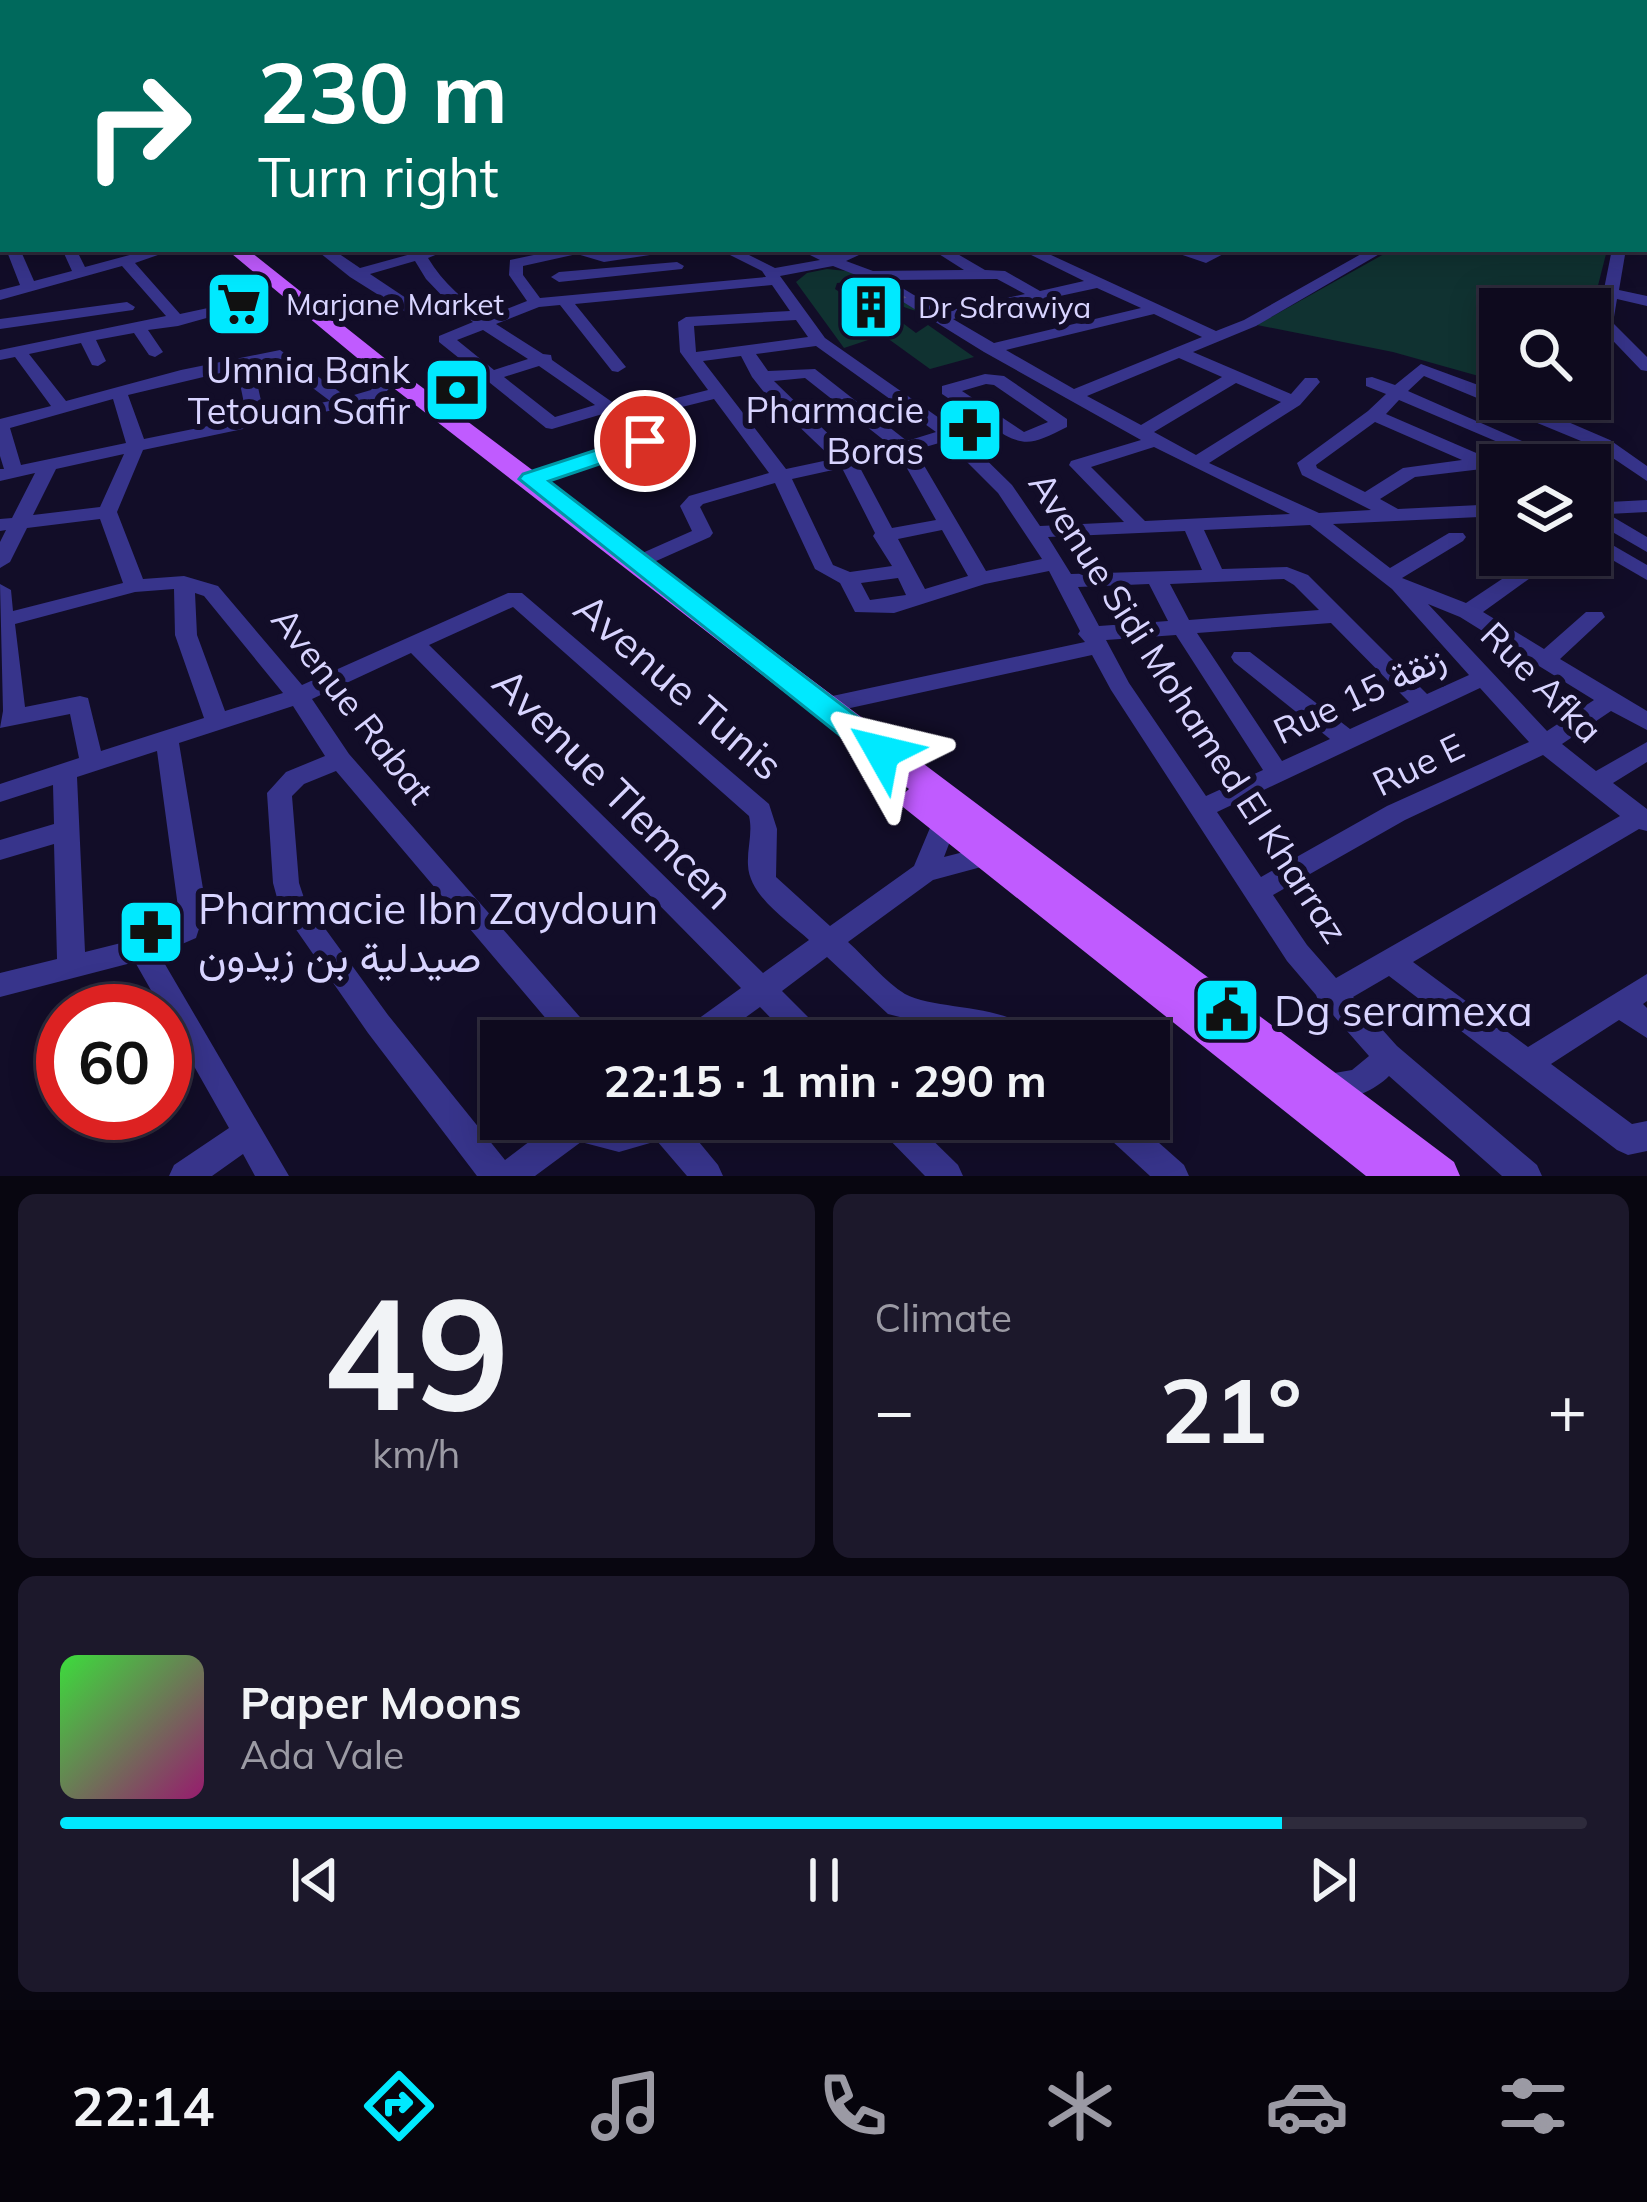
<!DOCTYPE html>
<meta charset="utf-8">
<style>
body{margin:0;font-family:Mulish,Vazirmatn,sans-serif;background:#1c182b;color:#f1f3f6;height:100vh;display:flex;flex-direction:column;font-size:45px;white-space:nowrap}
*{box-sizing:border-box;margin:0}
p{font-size:39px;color:#9b9aa4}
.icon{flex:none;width:66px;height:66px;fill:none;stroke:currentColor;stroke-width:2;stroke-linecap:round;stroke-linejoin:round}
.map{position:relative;height:1176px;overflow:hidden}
.drawer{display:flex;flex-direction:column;gap:18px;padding:18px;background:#080610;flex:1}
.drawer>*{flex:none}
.banner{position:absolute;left:0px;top:0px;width:1647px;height:252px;box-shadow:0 6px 30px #0003,0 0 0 3px #2e2b3c;background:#00695c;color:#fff;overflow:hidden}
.buttons{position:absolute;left:1479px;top:288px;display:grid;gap:24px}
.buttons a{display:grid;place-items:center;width:132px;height:132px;border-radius:0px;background:#0e0a1e;box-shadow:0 6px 30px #0003,0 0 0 3px #2e2b3c;font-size:60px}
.speed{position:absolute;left:36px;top:984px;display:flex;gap:24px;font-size:60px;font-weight:700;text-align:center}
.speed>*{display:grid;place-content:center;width:156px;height:156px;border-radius:50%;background:#0e0a1e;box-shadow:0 6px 30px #0003,0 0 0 3px #2e2b3c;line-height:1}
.speed .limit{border:18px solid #d22;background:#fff;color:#111}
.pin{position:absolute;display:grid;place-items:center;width:102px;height:102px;color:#fff;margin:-51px;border:6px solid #fff;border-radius:50%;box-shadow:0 3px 12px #0007}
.me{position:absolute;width:132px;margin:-66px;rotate:307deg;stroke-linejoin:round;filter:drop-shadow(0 0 9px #0008)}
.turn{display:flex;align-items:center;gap:42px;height:252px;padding:0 60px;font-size:54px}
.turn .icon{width:156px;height:156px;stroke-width:2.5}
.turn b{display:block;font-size:84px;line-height:102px}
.big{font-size:90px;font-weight:700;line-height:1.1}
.drawer .widget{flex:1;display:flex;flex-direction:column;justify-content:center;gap:18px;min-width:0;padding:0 42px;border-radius:18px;background:#1c182b}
.drawer .dial{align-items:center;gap:0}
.dial b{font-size:156px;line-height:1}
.song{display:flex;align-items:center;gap:36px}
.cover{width:144px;height:144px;border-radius:18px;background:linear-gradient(135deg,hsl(120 70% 55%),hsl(320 70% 35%))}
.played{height:12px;border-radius:6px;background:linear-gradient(90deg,#00e9ff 80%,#2e2b3c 80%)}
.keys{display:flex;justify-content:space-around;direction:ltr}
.heat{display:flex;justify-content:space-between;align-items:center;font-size:66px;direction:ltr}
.drawer .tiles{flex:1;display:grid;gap:18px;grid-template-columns:1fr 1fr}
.widget:last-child{grid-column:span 2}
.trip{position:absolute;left:480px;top:1020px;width:690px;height:120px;border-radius:0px;background:#0e0a1e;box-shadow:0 6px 30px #0003,0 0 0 3px #2e2b3c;font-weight:700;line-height:120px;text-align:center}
.tab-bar{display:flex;height:192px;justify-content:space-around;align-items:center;background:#06040c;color:#9b9aa4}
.tab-bar .icon{width:84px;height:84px}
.tab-bar .on{color:#00e9ff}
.tab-bar b{font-size:54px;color:#f1f3f6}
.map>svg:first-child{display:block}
.green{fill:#103231}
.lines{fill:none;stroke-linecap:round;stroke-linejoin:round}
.minor{fill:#37348b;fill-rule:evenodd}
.major{fill:#c05bff;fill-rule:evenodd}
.wall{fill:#2e2557}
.shaded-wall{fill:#1b143c}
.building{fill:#403869;stroke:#585080;stroke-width:3}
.route{fill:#00e9ff;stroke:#0097a6;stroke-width:3}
.labels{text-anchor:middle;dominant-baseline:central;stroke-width:12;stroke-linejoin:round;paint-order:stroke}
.far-poi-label{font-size:30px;fill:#d8d4ff;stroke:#120d28;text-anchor:start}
.poi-label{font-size:36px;fill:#d8d4ff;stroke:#120d28;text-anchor:end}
.street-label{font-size:36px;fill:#d8d4ff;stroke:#120d28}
.near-street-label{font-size:42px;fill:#d8d4ff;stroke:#120d28}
.near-poi-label{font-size:42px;fill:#d8d4ff;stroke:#120d28;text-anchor:start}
</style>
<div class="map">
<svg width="1647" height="1176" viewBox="0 0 1647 1176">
<rect width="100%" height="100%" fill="#120d28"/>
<g class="green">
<polygon points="1393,249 1606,249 1606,254 1590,317 1590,309 1500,309 1500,382 1393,352 1257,325"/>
<path d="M827 269 856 272 932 312C897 315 874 279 837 283L835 289 844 295 851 314 863 315 872 324 896 318 916 333 928 325 974 357 930 369 883 335 844 348 796 282 807 273Z"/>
</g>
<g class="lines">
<g class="minor">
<polygon points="1,0 14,0 3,6 0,5"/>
<polygon points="185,0 259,0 264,3 184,3"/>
<polygon points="402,0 412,0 413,3 403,3"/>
<polygon points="1228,0 1238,0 1239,3 1229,3"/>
<polygon points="1627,0 1640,0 1643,3 1630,3"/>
<polygon points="3,35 3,41 0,42 0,36"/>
<polygon points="0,59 3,59 0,66"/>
<rect x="1644" y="82" width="3" height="7"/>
<polygon points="2,101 3,109 0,110 0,102"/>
<polygon points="1644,102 1647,103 1647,111 1644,110"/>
<rect x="0" y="162" width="3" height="8"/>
<polygon points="1647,170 1647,180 1644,181 1644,171"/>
<polygon points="3,200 3,208 0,209 0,201"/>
<polygon points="1644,203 1647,204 1647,212 1644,211"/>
<polygon points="0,221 3,222 3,234 0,233"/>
<path d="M6 249H20L34 281 72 271 62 249H76L85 267 152 249H175L135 263 180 314 245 300 253 305 178 326 148 330 163 352 155 357 149 355 134 333 96 340 106 361 98 366 92 365 81 343 29 354 66 401 181 370 280 350 347 397 371 390 378 380 384 379 393 384 380 399H410L419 404C405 413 372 413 357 405L143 450 117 512 143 579 184 576 218 586 302 685 508 593H522L769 804 777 829 776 877 830 926 914 866 935 816 944 813 953 816 957 823 944 857 987 846 996 849 1000 856 996 863 933 880 848 942C866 958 885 982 905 994 939 1012 1019 1002 1038 1041H995L888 1014 827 957 782 991 823 1032 828 1041H793L760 1007 713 1041H675L680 1032 741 988 411 653 312 699 349 754 594 1033 625 1023 663 1032 668 1041H565L336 771 304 784 292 796 299 883 305 901 388 1015 505 1160 559 1119H598L619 1123 637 1119H680L718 1165 723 1176H687L657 1141 619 1152 581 1142 535 1176H477L368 1033 279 905 273 883 267 793 286 772 325 756 293 706 179 743 206 907 196 938 159 954 289 1176H255L243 1154 212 1176H169L174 1165 229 1128 135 962 0 997V973L57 959 54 844 0 860V840L54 824 53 785 0 802V784L79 758 70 714 0 728 3 711 0 584 11 590 13 611 123 583 100 519 27 528 10 562 0 568V542L6 530 0 531V519L12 518 35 473 0 481V469H4L0 456V419L51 406 15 357 0 360V350L166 316 122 266 0 300V290L20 285ZM277 361 330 401 264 414 253 365ZM237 369 247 418 144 439 128 395ZM113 399 126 443 21 465 10 428ZM124 454 100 507 33 515 56 469ZM174 589 175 635 204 718 101 751 88 698 80 696 25 707 15 624 135 592ZM195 593 204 596 283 693 225 711 197 635ZM513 607 749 816C753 833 747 848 748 865 749 896 788 921 809 940L763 973 429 645ZM157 751 178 907 174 923 137 939 85 952 77 777Z"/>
<path d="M315 249H332L360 268 411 254 408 249H450L428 258C443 283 464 300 486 317L527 301 509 275 510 260 562 249H590L605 254 670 249 663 253 604 262 577 254 523 266V275L540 298 766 277 762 271 718 249H737L775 268 820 260 798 249H818L833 255 851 249H872L846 261 873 271 964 270 931 249H949L985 270 1005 271 1040 291 1084 281 1019 249H1038L1216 331 1244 320 1370 249H1388L1256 326 1193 352 1291 394 1305 378H1317L1320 382 1300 405 1209 463 1319 513 1371 510 1302 475 1297 463 1368 411 1386 394 1366 386V378L1372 377 1395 385 1421 364 1500 393V399H1515L1610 440 1647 466V481L1598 448 1424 376 1408 391 1577 465H1552L1399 400 1386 414 1504 465H1500V476L1482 469 1415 477 1380 499 1398 509 1500 504V516L1333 524 1390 568 1449 533H1463L1466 537 1463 541 1402 578 1466 603 1538 555H1562L1483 612 1544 649 1586 612H1602L1605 617 1560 659 1647 711V730L1611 711 1562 744 1596 771 1647 742V762L1613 783 1647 809V831L1639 829 1413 962 1528 1047 1647 974V1001L1643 1004 1647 1008V1038L1619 1020 1551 1064 1632 1124 1647 1121V1151L1628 1155 1617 1150 1389 976 1353 997 1397 1046 1537 1165 1542 1176H1502L1389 1076C1370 1095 1337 1106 1311 1097L1307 1087 1311 1077 1352 1070 1369 1056 1326 1007 1320 1005 1316 995 1287 961 1111 690 1092 655 823 714 815 712 811 706 815 700 823 698 1085 642 1078 634 1080 631 1049 571 985 584 894 613 855 612 840 583 815 569 775 483 703 504 700 507 713 533 710 537 645 566H631L628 562 631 558 692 531 680 506 689 496 769 473 714 399 634 419 654 441 651 445 538 484H524L522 480 524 476 633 439 606 413 552 429 546 428 439 342V336L473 322 457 309 412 316 350 277ZM415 261 426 279 448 302 421 308 370 274ZM833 266 866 279 984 352 1141 440 1071 461 1069 465 1124 522 1040 526 1012 485 962 436 989 425C1024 449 1031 445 1067 427V419L1004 376 985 374 942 386V394L978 418 952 427 825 338 780 276ZM997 279 1025 294 942 312 889 280ZM772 285 790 311 686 317 678 322 680 352 708 390 625 411 552 360 551 355 543 354 496 324 539 307 560 305 612 371 618 372 626 367 575 304ZM1097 288 1141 308 994 343 953 319ZM1154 314 1202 337 1074 389 1006 350ZM796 320 808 337 696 352 694 326ZM483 330 528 359 494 370 457 340ZM816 346 936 432 907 441 815 369 768 371 756 354ZM741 356 752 377 767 396 833 459 786 469 703 361ZM1179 358 1222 377 1141 425 1087 396ZM539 366 595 405 555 417 504 377ZM805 378 890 445 850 455 774 381ZM1236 383 1281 402 1196 455 1154 432ZM986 384 994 385 1048 422 1024 432 962 391ZM1375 422 1462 460 1403 468 1365 492 1317 468 1316 465ZM946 441 998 493 1042 559 986 571 915 450ZM1154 447 1290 514 1145 521 1091 467ZM899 454 936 520 892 528 858 464ZM842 468 875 533 873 536 892 566 850 572 833 565 792 479ZM1310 525 1392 589 1469 675 1427 694 1308 575 1287 567 1222 569 1204 530ZM942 530 968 576 925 589 898 539ZM1185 531 1202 570 1071 574 1048 537ZM898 578 906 595 870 600 861 583ZM1284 579 1294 585 1319 610 1189 620 1170 584ZM1149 584 1168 621 1099 626 1078 587ZM1428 604 1460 617 1594 700 1547 731ZM1331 623 1409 702 1350 729 1250 652H1234L1231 657 1234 662 1330 739 1282 761 1197 633ZM1176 635 1263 770 1206 796 1129 683 1106 640ZM1480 688 1529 742 1387 806 1261 877 1217 812ZM1543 755 1620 816 1336 978 1307 945 1273 895 1405 820Z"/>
<polygon points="1165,249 1188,249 1205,254 1215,249 1233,249 1206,263"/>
<polygon points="1612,249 1626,249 1619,290 1647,296 1647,306 1617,299 1613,323 1647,357 1647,371 1641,370 1597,324"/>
<polygon points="677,262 684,266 682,269 559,282 551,277 559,272"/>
<polygon points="127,302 135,307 133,310 0,329 0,319"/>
<polygon points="1647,500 1647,512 1608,514 1647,537 1647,552 1590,519 1590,503"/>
<polygon points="1590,532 1647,565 1647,580 1590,547"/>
<polygon points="874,1119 911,1119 958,1165 963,1176 925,1176 879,1129"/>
<polygon points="1094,1119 1132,1119 1184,1165 1189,1176 1150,1176 1099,1129"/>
</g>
<g class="major">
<rect x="0" y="86" width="3" height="13"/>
<polygon points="226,249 247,249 407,376 1454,1162 1460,1176 1366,1176 903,807 898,799 909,789 391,386"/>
</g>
</g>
<polygon class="wall" points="847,284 902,315 871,322 847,301"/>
<polygon class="shaded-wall" points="903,297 902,315 871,322 871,305"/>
<polygon class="building" points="877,278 903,297 871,305 847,284"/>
<polygon class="route" points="645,434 653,436 653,446 549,481 893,744 898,752 893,760 871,760 519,479 523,474"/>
<defs>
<g id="supermarket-square" transform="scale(3.45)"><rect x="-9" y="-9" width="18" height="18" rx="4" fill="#00e9ff" stroke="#120d28"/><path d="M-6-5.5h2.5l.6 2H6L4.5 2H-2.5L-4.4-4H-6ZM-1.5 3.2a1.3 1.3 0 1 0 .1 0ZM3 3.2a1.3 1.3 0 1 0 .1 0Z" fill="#111"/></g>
<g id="building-square" transform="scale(3.45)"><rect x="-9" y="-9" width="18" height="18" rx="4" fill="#00e9ff" stroke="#120d28"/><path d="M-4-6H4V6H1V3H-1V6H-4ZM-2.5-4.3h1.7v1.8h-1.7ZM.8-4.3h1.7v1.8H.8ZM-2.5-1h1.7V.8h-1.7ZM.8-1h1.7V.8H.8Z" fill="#111"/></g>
<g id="bank-square" transform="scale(3.45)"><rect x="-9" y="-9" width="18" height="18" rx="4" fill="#00e9ff" stroke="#120d28"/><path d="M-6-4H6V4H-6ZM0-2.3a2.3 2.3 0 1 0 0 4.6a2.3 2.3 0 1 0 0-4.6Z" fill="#111"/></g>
<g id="pharmacy-square" transform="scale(3.45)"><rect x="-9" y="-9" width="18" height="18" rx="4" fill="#00e9ff" stroke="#120d28"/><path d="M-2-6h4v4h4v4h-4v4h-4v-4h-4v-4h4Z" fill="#111"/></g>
<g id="civic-square" transform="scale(3.45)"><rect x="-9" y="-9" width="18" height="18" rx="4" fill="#00e9ff" stroke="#120d28"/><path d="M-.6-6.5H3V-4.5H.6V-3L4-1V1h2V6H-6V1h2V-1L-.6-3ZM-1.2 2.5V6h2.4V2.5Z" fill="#111"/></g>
</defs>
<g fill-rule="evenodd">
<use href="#supermarket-square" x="239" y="304"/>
<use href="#building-square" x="871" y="307"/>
<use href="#bank-square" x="457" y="390"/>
<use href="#pharmacy-square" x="970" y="430"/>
<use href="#pharmacy-square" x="151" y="932"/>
<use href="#civic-square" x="1227" y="1010"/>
</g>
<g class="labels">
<g class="far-poi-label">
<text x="286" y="304">Marjane Market</text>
<text x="918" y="307">Dr Sdrawiya</text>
</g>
<g class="poi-label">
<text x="410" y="369">Umnia Bank<tspan x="410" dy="41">Tetouan Safir</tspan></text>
<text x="924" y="409">Pharmacie<tspan x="924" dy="41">Boras</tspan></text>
</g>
<g class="street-label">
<text transform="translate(1542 682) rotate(45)">Rue Afka</text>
<text transform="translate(1359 694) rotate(-25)">Rue 15 زنقة</text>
<text transform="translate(353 705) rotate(52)">Avenue Rabat</text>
<text transform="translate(1189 707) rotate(57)">Avenue Sidi Mohamed El Kharraz</text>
<text transform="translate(1418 764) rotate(-26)">Rue E</text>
</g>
<g class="near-street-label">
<text transform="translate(679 686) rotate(41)">Avenue Tunis</text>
<text transform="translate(614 788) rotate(45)">Avenue Tlemcen</text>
</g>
<g class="near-poi-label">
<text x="198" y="908">Pharmacie Ibn Zaydoun<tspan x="198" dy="48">صيدلية بن زيدون</tspan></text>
<text x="1274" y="1010">Dg seramexa</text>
</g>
</g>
</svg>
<div class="buttons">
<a><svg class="icon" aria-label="search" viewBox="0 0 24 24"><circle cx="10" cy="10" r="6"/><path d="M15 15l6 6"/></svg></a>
<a><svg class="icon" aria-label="layers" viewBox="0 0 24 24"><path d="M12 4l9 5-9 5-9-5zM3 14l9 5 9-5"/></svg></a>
</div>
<div class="speed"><div class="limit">60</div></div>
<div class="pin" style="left:645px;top:441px;background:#d93025"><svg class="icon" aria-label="arrive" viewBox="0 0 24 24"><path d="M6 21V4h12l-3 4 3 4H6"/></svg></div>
<svg class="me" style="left:882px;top:752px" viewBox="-20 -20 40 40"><path d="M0-17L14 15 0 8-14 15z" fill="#00e9ff" stroke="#fff" stroke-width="4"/></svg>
<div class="trip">22:15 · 1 min · 290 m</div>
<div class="banner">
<div class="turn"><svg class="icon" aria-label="right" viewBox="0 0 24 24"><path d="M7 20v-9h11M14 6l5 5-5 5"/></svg><div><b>230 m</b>Turn right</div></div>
</div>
</div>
<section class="drawer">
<div class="tiles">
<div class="widget dial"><b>49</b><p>km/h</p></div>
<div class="widget"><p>Climate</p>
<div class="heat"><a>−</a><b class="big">21°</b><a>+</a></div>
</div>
<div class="widget">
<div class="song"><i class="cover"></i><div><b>Paper Moons</b><p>Ada Vale</p></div></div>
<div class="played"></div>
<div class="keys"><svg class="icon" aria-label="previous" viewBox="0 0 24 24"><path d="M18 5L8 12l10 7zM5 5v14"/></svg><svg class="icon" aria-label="pause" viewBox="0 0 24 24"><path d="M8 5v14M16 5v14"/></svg><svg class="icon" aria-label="next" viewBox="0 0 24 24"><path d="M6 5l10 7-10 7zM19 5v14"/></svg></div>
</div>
</div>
</section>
<nav class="tab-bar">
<b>22:14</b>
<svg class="icon on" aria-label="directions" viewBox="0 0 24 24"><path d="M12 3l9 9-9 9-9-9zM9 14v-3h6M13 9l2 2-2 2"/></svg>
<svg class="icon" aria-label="music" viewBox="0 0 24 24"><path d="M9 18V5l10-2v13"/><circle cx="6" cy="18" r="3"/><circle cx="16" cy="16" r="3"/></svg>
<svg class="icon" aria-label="phone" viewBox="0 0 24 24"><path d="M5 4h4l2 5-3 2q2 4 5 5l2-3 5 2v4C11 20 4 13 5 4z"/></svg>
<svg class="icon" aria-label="climate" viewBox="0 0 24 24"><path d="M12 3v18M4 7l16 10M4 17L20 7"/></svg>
<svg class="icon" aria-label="car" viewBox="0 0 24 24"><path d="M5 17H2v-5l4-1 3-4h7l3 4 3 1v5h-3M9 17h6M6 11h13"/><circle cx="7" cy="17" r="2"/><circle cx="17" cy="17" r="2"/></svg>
<svg class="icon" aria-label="filters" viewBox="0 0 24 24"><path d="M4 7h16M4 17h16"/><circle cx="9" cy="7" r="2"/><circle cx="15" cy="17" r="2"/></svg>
</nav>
